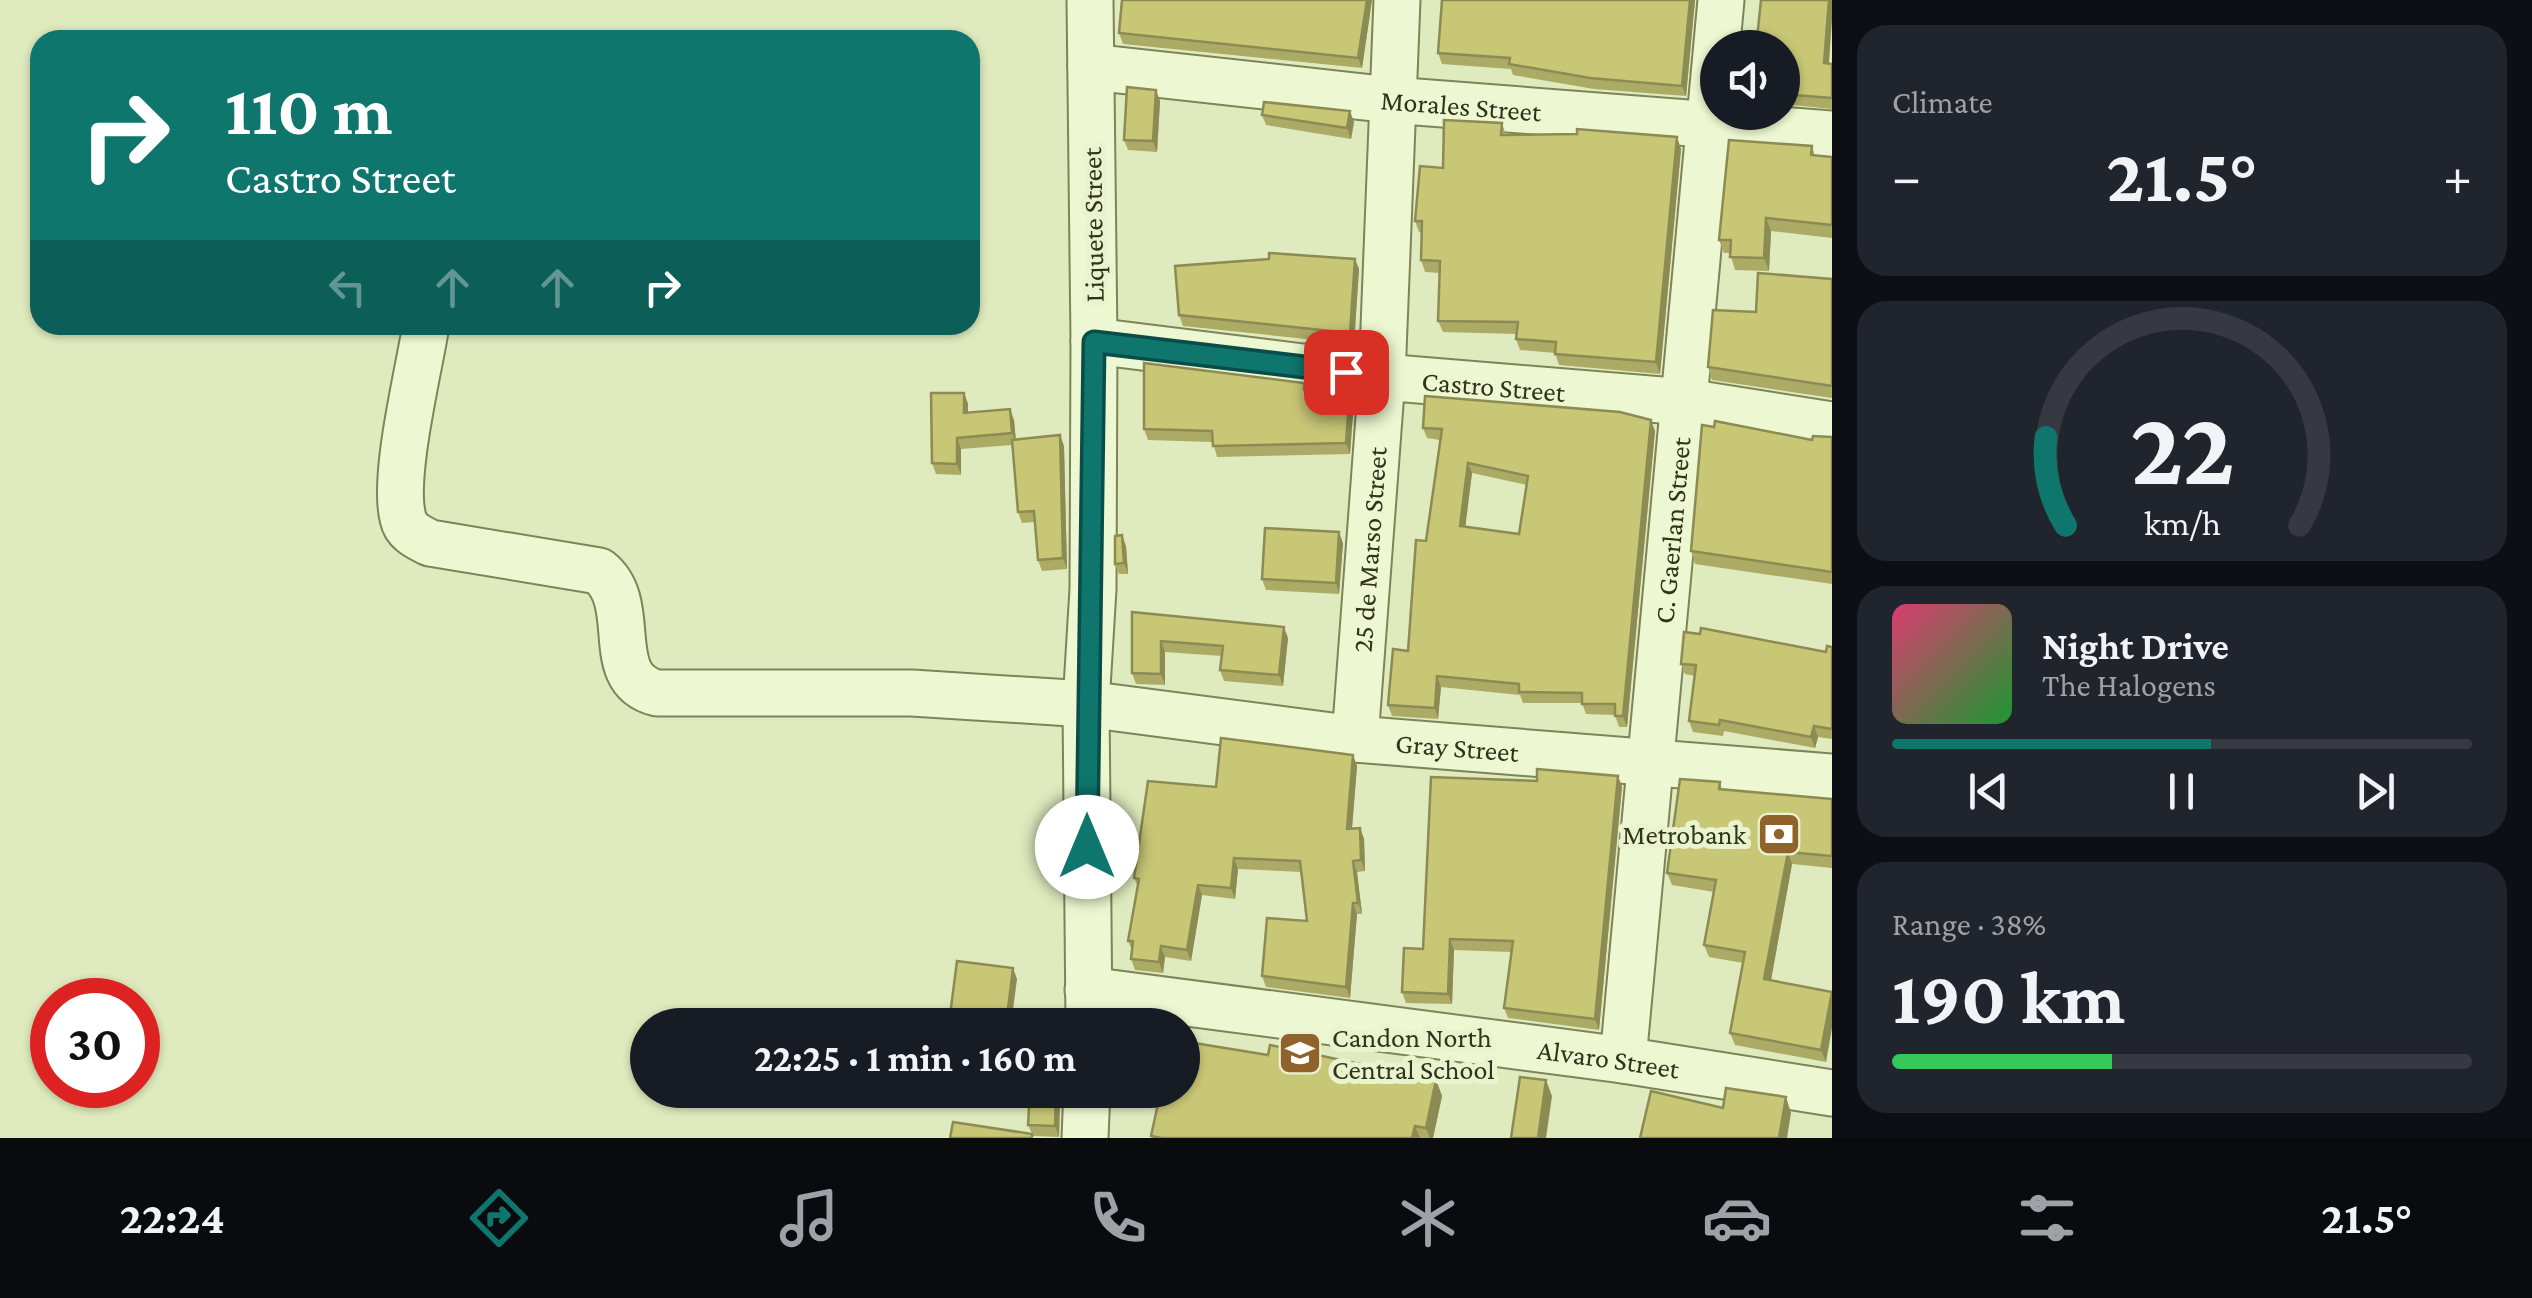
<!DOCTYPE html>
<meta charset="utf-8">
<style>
body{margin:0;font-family:"Crimson Pro",serif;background:#20242c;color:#f1f3f6;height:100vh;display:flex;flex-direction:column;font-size:38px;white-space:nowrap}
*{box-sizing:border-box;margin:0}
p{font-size:32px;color:#9ea1a6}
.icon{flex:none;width:55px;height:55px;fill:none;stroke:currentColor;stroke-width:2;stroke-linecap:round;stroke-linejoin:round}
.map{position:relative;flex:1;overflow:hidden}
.panel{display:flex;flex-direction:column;gap:25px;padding:25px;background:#0d0f14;width:700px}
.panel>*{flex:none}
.banner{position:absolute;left:30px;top:30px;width:950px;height:305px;border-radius:30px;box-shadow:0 2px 8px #0004;background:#0f766e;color:#fff;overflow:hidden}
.fabs{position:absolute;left:1700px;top:30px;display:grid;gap:20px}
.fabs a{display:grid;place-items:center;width:100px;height:100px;border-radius:50%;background:#171b24;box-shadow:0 2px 8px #0004;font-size:50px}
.speed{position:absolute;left:30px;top:978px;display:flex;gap:20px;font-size:50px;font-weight:700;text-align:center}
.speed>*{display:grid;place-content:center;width:130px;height:130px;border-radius:50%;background:#171b24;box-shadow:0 2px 8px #0004;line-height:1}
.speed .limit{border:15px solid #d22;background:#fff;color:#111}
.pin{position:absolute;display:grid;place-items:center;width:85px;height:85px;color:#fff;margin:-42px;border-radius:20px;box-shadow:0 5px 15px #0006}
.me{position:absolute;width:110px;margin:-55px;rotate:0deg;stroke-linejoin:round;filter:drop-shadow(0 0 8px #0008)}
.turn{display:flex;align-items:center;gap:35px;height:210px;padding:0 30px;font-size:45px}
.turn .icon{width:130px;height:130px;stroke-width:2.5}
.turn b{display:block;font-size:70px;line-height:85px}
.lanes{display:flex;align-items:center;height:95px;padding:0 30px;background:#0003;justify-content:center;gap:50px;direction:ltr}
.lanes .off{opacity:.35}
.big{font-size:75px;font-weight:700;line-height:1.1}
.panel .widget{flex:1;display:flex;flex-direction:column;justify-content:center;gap:15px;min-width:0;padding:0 35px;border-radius:30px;background:#20242c}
.panel .dial{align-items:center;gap:0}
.dial svg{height:260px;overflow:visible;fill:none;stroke:#363941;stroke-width:7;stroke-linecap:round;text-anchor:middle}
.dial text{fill:#f1f3f6;stroke:none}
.song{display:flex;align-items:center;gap:30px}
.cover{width:120px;height:120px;border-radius:15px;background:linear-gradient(135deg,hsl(340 70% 55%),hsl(130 70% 35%))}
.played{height:10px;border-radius:5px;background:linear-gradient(90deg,#0f766e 55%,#363941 55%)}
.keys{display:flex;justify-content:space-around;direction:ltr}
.heat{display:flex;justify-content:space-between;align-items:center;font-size:55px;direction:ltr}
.charge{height:15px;border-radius:8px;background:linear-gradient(90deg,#34c759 38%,#363941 0)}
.trip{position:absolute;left:630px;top:1008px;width:570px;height:100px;border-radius:50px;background:#171b24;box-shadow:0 2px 8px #0004;font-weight:700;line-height:100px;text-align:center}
.dock{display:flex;height:160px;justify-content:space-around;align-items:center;background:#090b0e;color:#9ea1a6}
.dock .icon{width:70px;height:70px}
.dock .active{color:#0f766e}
.dock b{font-size:45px;color:#f1f3f6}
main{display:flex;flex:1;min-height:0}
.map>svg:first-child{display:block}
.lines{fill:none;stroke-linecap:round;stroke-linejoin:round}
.minor-casing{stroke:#7e8358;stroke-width:49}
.minor{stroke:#edf7d1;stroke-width:45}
.wall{fill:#acab65;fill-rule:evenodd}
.shaded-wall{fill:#8c8b53}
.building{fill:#c8c776;stroke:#8c8b53;stroke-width:2.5;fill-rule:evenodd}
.route-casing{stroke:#0a4d48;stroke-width:25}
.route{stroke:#0f766e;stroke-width:18}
.labels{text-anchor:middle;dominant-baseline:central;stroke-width:10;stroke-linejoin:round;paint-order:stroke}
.street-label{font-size:28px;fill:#32331c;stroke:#e9f3ce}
.poi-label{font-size:28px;fill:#32331c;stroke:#e9f3ce;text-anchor:end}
</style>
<main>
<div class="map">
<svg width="1832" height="1138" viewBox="0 0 1832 1138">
<rect width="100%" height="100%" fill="#dfebbe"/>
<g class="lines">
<g class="minor-casing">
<g id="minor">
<path id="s1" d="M1091 67 1391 100 1832 134"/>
<path id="s2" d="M426 325C419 370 392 477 403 518 406 532 418 537 430 543L599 571C641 604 600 679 657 693H912L1086 704 1355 739 1832 777"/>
<path id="s3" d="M1094 341 1382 377 1686 402 1832 425"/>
<path id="s4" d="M1355 739 1382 377 1397 0"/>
<path id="s5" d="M1088 990 1623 1060 1832 1093"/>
<polyline points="1089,1025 1086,704 1093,589 1094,341 1090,0"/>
<path id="s6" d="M1623 1060 1721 0"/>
<polyline points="1085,1138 1087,1090"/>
</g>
</g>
<use href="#minor" class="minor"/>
</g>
<g class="wall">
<polygon points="1122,0 1372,0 1362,68 1123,44 1119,33"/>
<polygon points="1695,0 1686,96 1594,89 1513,75 1511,69 1442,64 1438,53"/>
<polygon points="1832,0 1829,63 1832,64 1832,109 1782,104 1782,48"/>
<polygon points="1156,90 1160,101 1157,152 1128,150 1124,140"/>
<polygon points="1262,115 1354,122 1351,139 1266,125"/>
<polygon points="1502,123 1506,135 1681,149 1660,374 1559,365 1555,353 1520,350 1516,339 1517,334 1443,332 1438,321 1440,273 1425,272 1421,260 1422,233 1419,232 1415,221 1443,168"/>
<polygon points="1812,146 1815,156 1832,157 1832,238 1771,231 1769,271 1735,270 1730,253 1724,253 1719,240"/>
<polygon points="1359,269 1354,344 1183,326 1179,315"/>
<polygon points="1832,279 1832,398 1712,380 1708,367 1756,312"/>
<polygon points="1304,383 1306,390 1350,389 1354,400 1350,454 1217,457 1213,442 1148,440 1144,429"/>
<polygon points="964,393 968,404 968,412 1014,420 1016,440 1064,446 1067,569 1042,571 1038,560 1035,522 1022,523 1018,512 1012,445 961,449 961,475 936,474 932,463"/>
<path d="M1423 428 1655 431 1627 727H1619L1615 715 1586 714 1582 703H1523L1520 695 1441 687 1438 719 1392 716 1388 705 1408 651 1426 541 1440 440 1427 438ZM1472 473 1527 485 1519 534 1465 527Z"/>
<polygon points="1832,437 1832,584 1695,564 1691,551 1812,440"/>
<polygon points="1343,543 1339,594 1266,590 1262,579"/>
<polygon points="1126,546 1128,574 1119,574 1115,564"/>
<polygon points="1132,612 1288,638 1283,686 1224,681 1220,670 1222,656 1165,652 1165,685 1136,684 1132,673"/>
<polygon points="1832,647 1832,739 1818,737 1815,748 1724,731 1723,736 1693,732 1689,721 1695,676 1685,674 1681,664 1826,652"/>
<polygon points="1353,755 1357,766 1352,829 1360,828 1364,839 1365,871 1357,872 1362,914 1357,914 1350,998 1266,987 1262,976 1307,921 1301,872 1238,869 1235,899 1202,895 1191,961 1165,957 1163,973 1135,970 1131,959 1132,950 1128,941 1138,887 1134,878 1216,787"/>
<polygon points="1618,776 1622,787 1599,1030 1508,1018 1504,1008 1511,952 1454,950 1452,1004 1406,1003 1402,992 1423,949 1537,781"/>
<polygon points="1720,782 1722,789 1832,799 1832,868 1792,864 1771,980 1832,992 1826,1062 1735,1045 1730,1033 1743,963 1709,957 1704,945 1714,892 1672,885 1667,873"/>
<polygon points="1436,1080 1442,1096 1433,1138 1152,1138 1151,1136"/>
<polygon points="1057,1090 1060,1099 1059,1137 1033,1136 1028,1125"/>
</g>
<g class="shaded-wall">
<polygon points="1367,0 1372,0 1362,68 1358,58"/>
<polygon points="1690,0 1695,0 1686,96 1682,86"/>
<polygon points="1829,0 1832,0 1832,21 1828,74 1824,63"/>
<polygon points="1156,90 1160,101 1157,152 1153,141"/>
<polygon points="1350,111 1354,122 1351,139 1347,128"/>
<polygon points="1677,137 1681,149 1660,374 1656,362"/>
<polygon points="1766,218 1771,231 1769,271 1764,258"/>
<polygon points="1355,259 1359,269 1354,344 1350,333"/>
<polygon points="1350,389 1354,400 1350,454 1346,443"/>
<polygon points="964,393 968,404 968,424 964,413"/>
<polygon points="1010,409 1014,420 1016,444 1012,433"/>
<polygon points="1651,420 1655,431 1627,727 1623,716"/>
<polygon points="1060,435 1064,446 1067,569 1063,558"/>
<polygon points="957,438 961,449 961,475 957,464"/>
<polygon points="1468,463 1472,473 1464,537 1460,526"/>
<polygon points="1339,532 1343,543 1339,594 1336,583"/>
<polygon points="1122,535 1126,546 1128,574 1124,563"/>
<polygon points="1284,627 1288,638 1283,686 1279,675"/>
<polygon points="1161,641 1165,652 1165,685 1161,674"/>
<polygon points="1437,676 1441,687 1438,719 1435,708"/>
<polygon points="1814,726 1818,737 1815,748 1811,737"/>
<polygon points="1353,755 1357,766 1351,840 1347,829"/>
<polygon points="1618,776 1622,787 1599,1030 1595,1019"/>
<polygon points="1360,828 1364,839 1365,871 1361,860"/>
<polygon points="1788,852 1792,864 1769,991 1764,979"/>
<polygon points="1234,858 1238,869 1235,899 1231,888"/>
<polygon points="1353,861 1357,872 1362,914 1358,903"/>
<polygon points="1198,885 1202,895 1191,961 1187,950"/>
<polygon points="1353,903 1357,914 1350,998 1346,987"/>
<polygon points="1450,939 1454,950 1452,1004 1448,994"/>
<polygon points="1161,946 1165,957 1163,973 1159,962"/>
<polygon points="1013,968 1017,979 1011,1025 1006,1025"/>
<polygon points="1832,992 1832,1028 1826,1062 1821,1050"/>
<polygon points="1436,1080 1442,1096 1433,1138 1430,1138 1426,1128"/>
<polygon points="1546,1080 1552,1096 1546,1138 1538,1138"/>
<polygon points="1057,1090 1060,1099 1059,1137 1055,1126"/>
<polygon points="1786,1097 1791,1113 1787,1138 1779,1138"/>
<polygon points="1415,1126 1420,1138 1412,1138"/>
</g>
<g class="building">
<polygon points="1122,0 1367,0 1358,58 1119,33"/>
<polygon points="1442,0 1690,0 1682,86 1590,78 1509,64 1510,58 1438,53"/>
<polygon points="1761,0 1829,0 1824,63 1832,64 1832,98 1782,94 1782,48 1756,48"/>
<polygon points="1127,87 1156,90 1153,141 1124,140"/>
<polygon points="1264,102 1350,111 1347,128 1262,115"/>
<polygon points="1444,120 1502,123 1501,135 1577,134 1577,129 1677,137 1656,362 1555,354 1556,342 1516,339 1518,322 1438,321 1440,261 1421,260 1422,221 1415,221 1420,166 1443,168"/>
<polygon points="1729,140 1812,146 1811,155 1832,157 1832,225 1766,218 1764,258 1730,257 1731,240 1719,240"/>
<polygon points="1269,253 1355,259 1350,333 1179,315 1175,266 1269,259"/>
<polygon points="1758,273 1832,279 1832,386 1708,367 1713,310 1756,312"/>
<polygon points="1144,363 1304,383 1304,390 1350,389 1346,443 1213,446 1212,431 1144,429"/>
<polygon points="931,393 964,393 964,413 1010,409 1012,433 957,438 957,464 932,463"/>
<path d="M1425 396 1620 412 1651 420 1623 716H1615V704H1582V693L1519 692V684L1437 676 1435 708 1388 705 1393 649 1408 651 1416 540 1426 541 1442 429 1423 428ZM1468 463 1528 476 1519 534 1460 526Z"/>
<polygon points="1715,421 1812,440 1813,436 1832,437 1832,572 1691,551 1702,425 1714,427"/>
<polygon points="1060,435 1063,558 1038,560 1034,511 1018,512 1012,440"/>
<polygon points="1265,528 1339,532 1336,583 1262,579"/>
<polygon points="1122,535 1124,563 1115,564 1115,536"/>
<polygon points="1132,612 1284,627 1279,675 1220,670 1223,646 1161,641 1161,674 1132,673"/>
<polygon points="1701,628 1826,652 1827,646 1832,647 1832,729 1814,726 1811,737 1720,720 1719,725 1689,721 1696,665 1681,664 1684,632 1700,634"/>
<polygon points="1221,738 1353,755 1347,829 1360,828 1361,860 1353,861 1358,903 1353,903 1346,987 1262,976 1267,918 1307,921 1300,861 1234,858 1231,888 1198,885 1187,950 1161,946 1159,962 1131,959 1133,941 1128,941 1139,879 1134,878 1148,781 1216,787"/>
<polygon points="1537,769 1618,776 1595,1019 1504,1008 1513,941 1450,939 1448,994 1402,992 1404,948 1423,949 1431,777 1537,781"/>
<polygon points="1680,779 1720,782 1719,789 1832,799 1832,856 1788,852 1764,979 1832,992 1821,1050 1730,1033 1745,952 1704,945 1716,880 1667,873"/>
<polygon points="957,961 1013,968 1006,1025 968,1025 949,1023"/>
<polygon points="1182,1041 1268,1055 1270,1045 1436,1080 1426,1128 1415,1126 1412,1138 1162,1138 1151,1136 1161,1090 1182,1090"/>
<polygon points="1520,1077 1546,1080 1538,1138 1511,1138"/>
<polygon points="1726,1088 1786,1097 1779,1138 1640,1138 1651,1091 1723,1108"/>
<polygon points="1030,1090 1056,1090 1055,1126 1028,1125"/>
<polygon points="953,1122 1032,1134 1032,1138 950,1138"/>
</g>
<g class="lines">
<g class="route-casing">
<polyline id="route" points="1087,847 1094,342 1346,372"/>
</g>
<use href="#route" class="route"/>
</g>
<defs>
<g id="bank-square" transform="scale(2.25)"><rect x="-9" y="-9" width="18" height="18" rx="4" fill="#8f632b" stroke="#e9f3ce"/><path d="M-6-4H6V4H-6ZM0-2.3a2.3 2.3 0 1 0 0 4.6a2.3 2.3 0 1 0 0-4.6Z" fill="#fff"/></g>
<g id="school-square" transform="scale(2.25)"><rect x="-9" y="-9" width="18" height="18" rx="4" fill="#8f632b" stroke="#e9f3ce"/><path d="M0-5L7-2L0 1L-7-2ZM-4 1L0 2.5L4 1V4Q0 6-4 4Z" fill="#fff"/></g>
</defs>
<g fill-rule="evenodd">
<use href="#bank-square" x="1779" y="834"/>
<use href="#school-square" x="1300" y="1053"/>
</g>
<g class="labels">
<g class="street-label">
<text stroke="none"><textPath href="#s1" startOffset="372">Morales Street</textPath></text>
<text transform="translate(1093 225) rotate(-91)">Liquete Street</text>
<text stroke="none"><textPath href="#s3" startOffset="402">Castro Street</textPath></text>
<text stroke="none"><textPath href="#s6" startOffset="532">C. Gaerlan Street</textPath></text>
<text stroke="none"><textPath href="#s4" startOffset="190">25 de Marso Street</textPath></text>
<text stroke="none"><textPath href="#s2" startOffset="1352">Gray Street</textPath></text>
<text stroke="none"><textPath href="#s5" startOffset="525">Alvaro Street</textPath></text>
</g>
<g class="poi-label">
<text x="1746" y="834">Metrobank</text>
<text x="1332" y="1037" text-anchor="start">Candon North<tspan x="1332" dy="32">Central School</tspan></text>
</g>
</g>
</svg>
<div class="fabs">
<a><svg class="icon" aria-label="sound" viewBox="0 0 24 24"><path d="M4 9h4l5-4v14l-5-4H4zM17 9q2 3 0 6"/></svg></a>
</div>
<div class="speed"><div class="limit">30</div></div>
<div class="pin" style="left:1346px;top:372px;background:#d93025"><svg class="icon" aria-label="arrive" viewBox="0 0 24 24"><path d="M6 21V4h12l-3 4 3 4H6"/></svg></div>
<svg class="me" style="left:1087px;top:847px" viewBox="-20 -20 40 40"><circle r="19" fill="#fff"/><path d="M0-13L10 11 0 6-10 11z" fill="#0f766e"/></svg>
<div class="trip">22:25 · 1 min · 160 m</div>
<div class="banner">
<div class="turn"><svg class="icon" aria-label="right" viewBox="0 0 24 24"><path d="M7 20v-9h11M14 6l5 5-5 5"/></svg><div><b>110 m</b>Castro Street</div></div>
<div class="lanes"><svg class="icon off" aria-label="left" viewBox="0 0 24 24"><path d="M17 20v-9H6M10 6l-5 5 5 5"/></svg><svg class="icon off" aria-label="ahead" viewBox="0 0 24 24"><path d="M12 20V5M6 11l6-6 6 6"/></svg><svg class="icon off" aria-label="ahead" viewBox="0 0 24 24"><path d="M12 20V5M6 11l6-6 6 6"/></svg><svg class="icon" aria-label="right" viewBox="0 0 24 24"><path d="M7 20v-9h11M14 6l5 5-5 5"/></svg></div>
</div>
</div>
<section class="panel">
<div class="widget"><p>Climate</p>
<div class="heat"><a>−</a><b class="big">21.5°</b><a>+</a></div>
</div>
<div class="widget dial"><svg viewBox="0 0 100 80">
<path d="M14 69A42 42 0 1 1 86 69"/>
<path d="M14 69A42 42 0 0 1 8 42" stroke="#0f766e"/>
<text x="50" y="56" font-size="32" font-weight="700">22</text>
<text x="50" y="72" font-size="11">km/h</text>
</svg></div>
<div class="widget">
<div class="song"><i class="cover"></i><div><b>Night Drive</b><p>The Halogens</p></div></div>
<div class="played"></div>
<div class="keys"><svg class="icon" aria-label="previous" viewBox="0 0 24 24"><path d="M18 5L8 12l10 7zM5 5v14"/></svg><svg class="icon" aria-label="pause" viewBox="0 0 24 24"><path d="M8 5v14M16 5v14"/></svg><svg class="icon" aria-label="next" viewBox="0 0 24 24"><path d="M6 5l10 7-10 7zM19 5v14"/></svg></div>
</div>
<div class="widget"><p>Range · 38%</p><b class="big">190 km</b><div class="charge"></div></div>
</section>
</main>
<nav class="dock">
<b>22:24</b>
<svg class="icon active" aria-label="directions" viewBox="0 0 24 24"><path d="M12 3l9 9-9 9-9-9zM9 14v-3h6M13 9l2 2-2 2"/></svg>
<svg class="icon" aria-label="music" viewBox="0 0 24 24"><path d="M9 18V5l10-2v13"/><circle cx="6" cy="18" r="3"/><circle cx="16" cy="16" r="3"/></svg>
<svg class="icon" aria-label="phone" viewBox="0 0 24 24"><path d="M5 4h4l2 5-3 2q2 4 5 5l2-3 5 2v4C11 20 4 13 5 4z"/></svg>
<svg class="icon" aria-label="climate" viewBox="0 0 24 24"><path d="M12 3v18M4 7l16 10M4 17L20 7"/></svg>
<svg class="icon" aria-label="car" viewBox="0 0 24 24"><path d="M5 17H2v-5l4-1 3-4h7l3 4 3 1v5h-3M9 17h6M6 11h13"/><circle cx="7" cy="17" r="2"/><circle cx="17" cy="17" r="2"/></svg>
<svg class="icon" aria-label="filters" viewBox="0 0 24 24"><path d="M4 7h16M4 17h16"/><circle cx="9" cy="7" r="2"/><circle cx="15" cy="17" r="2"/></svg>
<b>21.5°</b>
</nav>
